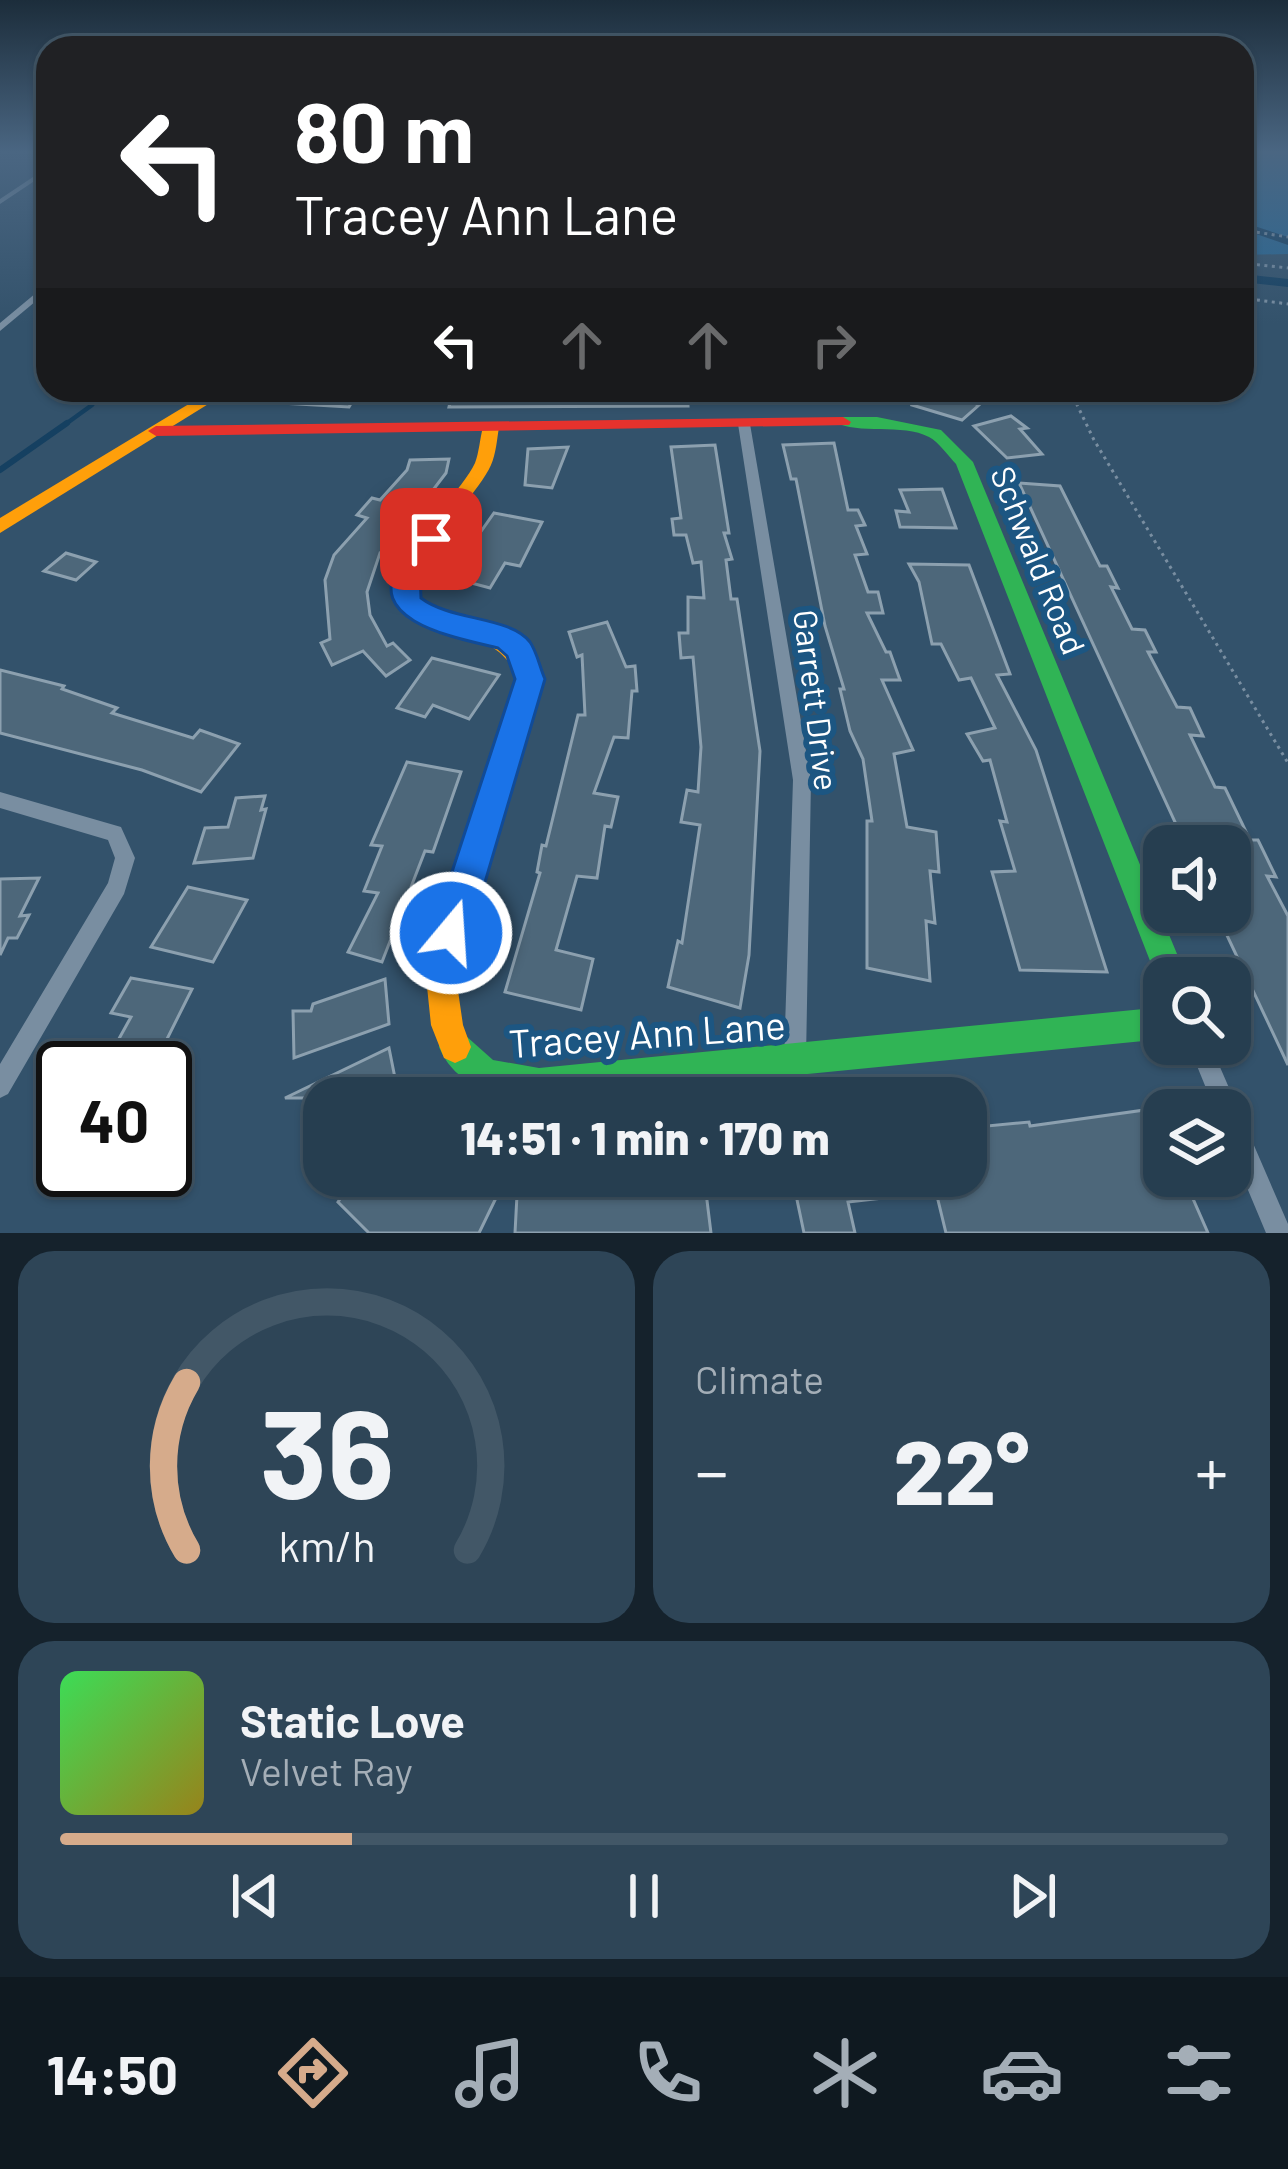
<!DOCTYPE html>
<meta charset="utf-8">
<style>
body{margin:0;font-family:Barlow,sans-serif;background:#2e4557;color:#f1f3f6;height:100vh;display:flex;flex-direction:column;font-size:45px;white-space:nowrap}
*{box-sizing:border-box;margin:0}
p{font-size:39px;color:#a4aeb7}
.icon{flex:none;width:66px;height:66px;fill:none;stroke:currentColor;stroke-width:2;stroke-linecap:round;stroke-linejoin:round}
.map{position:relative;height:1233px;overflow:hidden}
.panel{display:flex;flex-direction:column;gap:18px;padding:18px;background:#15222c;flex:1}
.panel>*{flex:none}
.hud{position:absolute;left:36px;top:36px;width:1218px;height:366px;border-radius:36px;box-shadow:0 3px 9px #0004,0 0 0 3px #425767;background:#202124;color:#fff;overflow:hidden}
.buttons{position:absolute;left:1143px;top:825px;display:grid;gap:24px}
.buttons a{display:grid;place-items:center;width:108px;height:108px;border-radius:24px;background:#263e50;box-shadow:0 3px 9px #0004,0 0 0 3px #425767;font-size:60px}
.speed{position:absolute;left:36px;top:1041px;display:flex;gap:24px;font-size:60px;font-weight:700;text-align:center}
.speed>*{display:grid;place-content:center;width:156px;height:156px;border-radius:50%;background:#263e50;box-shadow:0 3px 9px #0004,0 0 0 3px #425767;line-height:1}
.speed .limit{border:6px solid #111;border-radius:18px;background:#fff;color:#111}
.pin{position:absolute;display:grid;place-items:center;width:102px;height:102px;color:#fff;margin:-51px;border-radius:24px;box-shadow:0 6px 18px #0006}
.me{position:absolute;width:132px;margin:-66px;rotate:18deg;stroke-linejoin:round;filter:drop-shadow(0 0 9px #0008)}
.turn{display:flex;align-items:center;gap:42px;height:252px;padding:0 60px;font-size:54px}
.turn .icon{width:156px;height:156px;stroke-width:2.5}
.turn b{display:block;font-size:84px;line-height:102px}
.lanes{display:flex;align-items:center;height:114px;padding:0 60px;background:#0003;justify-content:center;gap:60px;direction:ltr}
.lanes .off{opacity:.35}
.big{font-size:90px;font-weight:800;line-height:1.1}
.panel .widget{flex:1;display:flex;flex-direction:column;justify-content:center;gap:18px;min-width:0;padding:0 42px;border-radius:36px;background:#2e4557}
.panel .dial{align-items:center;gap:0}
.dial svg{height:312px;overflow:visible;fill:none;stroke:#425767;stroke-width:7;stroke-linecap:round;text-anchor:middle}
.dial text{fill:#f1f3f6;stroke:none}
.song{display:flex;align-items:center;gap:36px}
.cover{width:144px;height:144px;border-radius:18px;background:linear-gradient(135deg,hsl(130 70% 55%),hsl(50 70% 35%))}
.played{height:12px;border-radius:6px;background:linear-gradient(90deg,#d6ab8b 25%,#425767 25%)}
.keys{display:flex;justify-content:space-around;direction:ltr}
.heat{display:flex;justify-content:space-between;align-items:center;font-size:66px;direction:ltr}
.panel .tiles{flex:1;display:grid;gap:18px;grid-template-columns:1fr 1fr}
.widget:last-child{grid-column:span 2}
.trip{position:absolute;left:303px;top:1077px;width:684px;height:120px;border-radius:36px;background:#263e50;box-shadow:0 3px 9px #0004,0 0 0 3px #425767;font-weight:800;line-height:120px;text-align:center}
.dock{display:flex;height:192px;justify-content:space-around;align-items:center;background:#0f1920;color:#a4aeb7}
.dock .icon{width:84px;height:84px}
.dock .selected{color:#d6ab8b}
.dock b{font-size:54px;color:#f1f3f6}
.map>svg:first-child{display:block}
.green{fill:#276794}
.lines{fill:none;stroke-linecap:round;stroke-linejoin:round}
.stream-far1{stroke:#154061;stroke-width:4.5}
.stream{stroke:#154061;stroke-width:6}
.canal{fill:#154061;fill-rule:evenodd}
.building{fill:#4d677a;stroke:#8ca0af;stroke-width:3}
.path{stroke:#798ea1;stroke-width:3;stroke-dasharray:3 4.5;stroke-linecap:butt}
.street{fill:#798ea1;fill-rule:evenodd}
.fast{fill:#30b455;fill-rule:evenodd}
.slow{fill:#ff9f0a;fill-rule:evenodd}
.jam{fill:#e5322d;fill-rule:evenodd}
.route{fill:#1a73e8;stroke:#114b97;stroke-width:3}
.labels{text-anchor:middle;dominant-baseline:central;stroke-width:12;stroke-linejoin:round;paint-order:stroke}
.street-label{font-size:33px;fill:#fff;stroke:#1c5682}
.near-street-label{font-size:39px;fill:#fff;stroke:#1c5682}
</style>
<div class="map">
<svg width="1288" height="1233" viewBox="0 0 1288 1233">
<rect width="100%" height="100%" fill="#33526b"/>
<polygon class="green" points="1242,152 1288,152 1288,254 1242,255"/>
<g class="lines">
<polyline class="stream-far1" points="63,426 92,405 103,390"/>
<polyline class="stream" points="0,470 67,423"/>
<g class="canal">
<polygon points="1242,222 1288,237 1288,245 1242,229"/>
<polygon points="1242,274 1288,279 1288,287 1242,282"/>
</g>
</g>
<g class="building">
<polygon points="244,390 359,390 349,407 244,401"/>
<polygon points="453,390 687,390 688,406 449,407"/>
<polygon points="919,390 955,395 979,405 962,420 912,405"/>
<polygon points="1011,416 1027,428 1020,429 1042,454 1007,458 974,426"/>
<polygon points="834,443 848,510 858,510 865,525 856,526 867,554 855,555 868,592 878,592 883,613 867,613 886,652 890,652 900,680 882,680 913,750 894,754 907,827 936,832 939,872 930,871 935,923 926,921 930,981 867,968 867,821 872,821 863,759 850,731 840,689 844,689 825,626 796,479 791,479 783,445"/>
<polygon points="715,445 729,533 724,533 732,559 726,560 731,599 737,599 760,751 749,955 740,1008 668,987 678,941 682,943 700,825 681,822 687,790 698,792 701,747 693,657 681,658 679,633 688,633 688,597 704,598 701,562 693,563 686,535 674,535 672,519 681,518 671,447"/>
<polygon points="568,447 552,488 525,485 528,449"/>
<polygon points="449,459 446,473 384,554 380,553 367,592 370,615 387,646 393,643 410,660 386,676 363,651 332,665 321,643 330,639 325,580 334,555 367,518 357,515 372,498 380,500 407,470 410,460"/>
<polygon points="1019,483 1060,486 1100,566 1107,566 1118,588 1111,587 1132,629 1145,630 1156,652 1148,652 1177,707 1190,708 1203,736 1190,735 1215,787 1225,788 1250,840 1258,840 1276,877 1267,876 1288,916 1288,1065 1216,912 1230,912 1230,846 1186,846"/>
<polygon points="942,489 956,528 900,527 896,511 909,512 900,490"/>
<polygon points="494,513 542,522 520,566 505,563 490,588 449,577"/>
<polygon points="66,553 96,562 76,580 44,571"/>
<polygon points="909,564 969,565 1010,674 997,675 1036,750 1107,972 1020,970 992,872 1015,871 1000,821 1007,822 990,760 983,761 967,734 995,728 971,678 959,680 941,644 932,644 919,582"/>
<polygon points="607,622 626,667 635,666 637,691 632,691 628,738 614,737 594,793 618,797 611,827 605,826 597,878 577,876 556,950 593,959 581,1010 505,992 540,873 537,872 542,845 546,846 578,715 585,715 582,655 577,657 569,632"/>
<polygon points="432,658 499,675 469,719 433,705 425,717 397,708"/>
<polygon points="0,670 64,686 62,689 117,708 112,713 193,738 200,730 239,744 201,792 142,770 0,733"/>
<polygon points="407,762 461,772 433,852 425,851 382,962 348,952 378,893 364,891 382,846 371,845"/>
<polygon points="265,796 261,810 266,809 253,858 194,863 205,828 228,827 236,798"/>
<polygon points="39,878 20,916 29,915 17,938 8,938 0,955 0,879"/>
<polygon points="188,887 247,900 213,962 151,947"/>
<polygon points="131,978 192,989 155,1063 110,1055 131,1017 111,1013"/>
<polygon points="385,979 389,1024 294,1058 293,1011 311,1011 313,1004"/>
<polygon points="389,1048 399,1098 324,1098 324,1160 314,1160 306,1098 285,1098"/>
<polygon points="1152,1109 1164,1135 1164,1176 1183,1176 1208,1233 946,1233 936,1192 848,1202 855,1233 804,1233 792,1176 966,1176 966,1128 1029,1122 1030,1126"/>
<polygon points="356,1176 464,1176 496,1198 479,1233 369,1233 338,1202"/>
<polygon points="518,1176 704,1176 711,1233 515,1233"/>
</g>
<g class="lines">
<g class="path">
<polyline points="1242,230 1288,237"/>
<polyline points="1242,263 1288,268"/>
<polyline points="1242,298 1288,304"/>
<polyline points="1070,390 1094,440 1288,763"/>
</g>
<g class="street">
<polygon points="48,167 48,172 0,204 0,199"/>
<polygon points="48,283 48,291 0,331 0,323"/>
<polygon points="744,421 750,424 811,780 806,1059 803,1067 795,1070 787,1067 784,1059 793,780 738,424"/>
<polygon points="0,792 121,827 135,858 124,894 8,1094 0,1098 0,1064 108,883 115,858 108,840 0,808"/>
<polygon points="1188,1044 1210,1044 1288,1224 1288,1233 1266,1233 1230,1147 1230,1110 1215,1110"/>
</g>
<g class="fast">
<path d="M877 417 941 430 973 462 1187 978H1164V990L1161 989 956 464C948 456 939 442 929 437 903 423 857 435 835 422L843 417Z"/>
<path d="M1164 1007V1039L562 1098C516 1098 460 1097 439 1047L444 1036 455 1031 466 1036 493 1060 539 1068Z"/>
</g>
<g class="slow">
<polygon points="212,390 231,390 0,533 0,518"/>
<path d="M491 422 499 427C497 439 496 454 491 465 474 503 397 566 424 606 483 633 509 613 541 679L456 977 463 1025 471 1047 466 1058 455 1063 444 1058 431 1025 426 977 519 679C492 622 450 649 411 618 360 578 458 501 475 463 479 453 480 438 483 427Z"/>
</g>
<polygon class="jam" points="843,417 851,422 849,425 156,436 148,431 156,426"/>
</g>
<linearGradient id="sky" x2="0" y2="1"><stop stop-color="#1c2d3b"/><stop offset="0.47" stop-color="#4a6682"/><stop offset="1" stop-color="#4a6682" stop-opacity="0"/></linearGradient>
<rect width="1288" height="324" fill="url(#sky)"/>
<path class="route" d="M431 530 443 539 420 574 421 598C451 621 510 616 530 642 537 652 540 668 545 679L470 933 464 946 451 952 438 946 432 933 515 679 507 656 498 648C463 639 362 623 399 565 407 552 417 535 431 530Z"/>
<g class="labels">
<g class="street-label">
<text transform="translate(1039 560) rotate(68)">Schwald Road</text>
<text transform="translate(817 700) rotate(83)">Garrett Drive</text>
</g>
<g class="near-street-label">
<text transform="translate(647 1033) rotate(-4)">Tracey Ann Lane</text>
</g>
</g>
</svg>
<div class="buttons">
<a><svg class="icon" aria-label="sound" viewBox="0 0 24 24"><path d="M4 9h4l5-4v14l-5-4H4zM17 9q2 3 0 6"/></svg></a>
<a><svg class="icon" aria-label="search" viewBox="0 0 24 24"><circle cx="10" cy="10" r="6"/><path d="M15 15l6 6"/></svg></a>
<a><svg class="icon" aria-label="layers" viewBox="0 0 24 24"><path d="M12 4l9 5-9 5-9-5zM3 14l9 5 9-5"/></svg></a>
</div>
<div class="speed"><div class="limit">40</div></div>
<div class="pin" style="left:431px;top:539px;background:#d93025"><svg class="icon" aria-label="arrive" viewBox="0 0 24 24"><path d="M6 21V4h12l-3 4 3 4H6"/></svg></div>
<svg class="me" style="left:451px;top:933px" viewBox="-20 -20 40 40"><circle r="17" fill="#1a73e8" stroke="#fff" stroke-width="3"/><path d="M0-11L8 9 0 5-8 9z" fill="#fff"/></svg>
<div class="trip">14:51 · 1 min · 170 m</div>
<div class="hud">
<div class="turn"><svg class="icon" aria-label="left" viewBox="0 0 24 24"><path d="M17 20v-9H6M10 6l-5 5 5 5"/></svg><div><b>80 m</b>Tracey Ann Lane</div></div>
<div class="lanes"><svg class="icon" aria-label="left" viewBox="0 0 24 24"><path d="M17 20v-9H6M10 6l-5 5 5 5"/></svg><svg class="icon off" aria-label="ahead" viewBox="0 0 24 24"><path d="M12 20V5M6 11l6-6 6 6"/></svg><svg class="icon off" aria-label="ahead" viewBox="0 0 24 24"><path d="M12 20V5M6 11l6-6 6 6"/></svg><svg class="icon off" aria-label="right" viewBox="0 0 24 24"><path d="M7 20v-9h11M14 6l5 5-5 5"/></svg></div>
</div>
</div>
<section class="panel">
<div class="tiles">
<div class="widget dial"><svg viewBox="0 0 100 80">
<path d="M14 69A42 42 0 1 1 86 69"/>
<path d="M14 69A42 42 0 0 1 14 26" stroke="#d6ab8b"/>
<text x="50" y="56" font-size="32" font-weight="700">36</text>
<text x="50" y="72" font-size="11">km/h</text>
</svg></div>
<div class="widget"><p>Climate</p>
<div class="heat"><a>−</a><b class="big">22°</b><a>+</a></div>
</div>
<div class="widget">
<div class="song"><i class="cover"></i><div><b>Static Love</b><p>Velvet Ray</p></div></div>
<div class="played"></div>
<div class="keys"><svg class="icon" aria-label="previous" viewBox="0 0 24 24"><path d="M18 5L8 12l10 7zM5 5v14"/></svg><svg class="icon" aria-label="pause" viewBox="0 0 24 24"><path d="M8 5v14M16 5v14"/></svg><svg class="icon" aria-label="next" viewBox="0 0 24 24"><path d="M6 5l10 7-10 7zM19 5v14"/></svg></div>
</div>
</div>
</section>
<nav class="dock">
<b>14:50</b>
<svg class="icon selected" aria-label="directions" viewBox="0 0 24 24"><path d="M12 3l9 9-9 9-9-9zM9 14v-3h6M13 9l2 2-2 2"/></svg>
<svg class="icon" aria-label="music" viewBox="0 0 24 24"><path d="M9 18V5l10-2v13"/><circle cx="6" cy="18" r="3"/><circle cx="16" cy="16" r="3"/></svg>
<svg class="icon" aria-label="phone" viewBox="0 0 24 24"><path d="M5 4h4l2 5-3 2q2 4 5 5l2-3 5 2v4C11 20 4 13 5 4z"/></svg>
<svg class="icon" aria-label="climate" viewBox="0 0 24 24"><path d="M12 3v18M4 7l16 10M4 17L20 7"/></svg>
<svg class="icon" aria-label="car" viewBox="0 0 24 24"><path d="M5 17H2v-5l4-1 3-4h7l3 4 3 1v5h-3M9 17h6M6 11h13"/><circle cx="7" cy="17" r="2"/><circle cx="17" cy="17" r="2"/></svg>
<svg class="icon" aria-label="filters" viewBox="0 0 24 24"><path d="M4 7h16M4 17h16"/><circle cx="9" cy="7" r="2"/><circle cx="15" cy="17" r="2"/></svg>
</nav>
